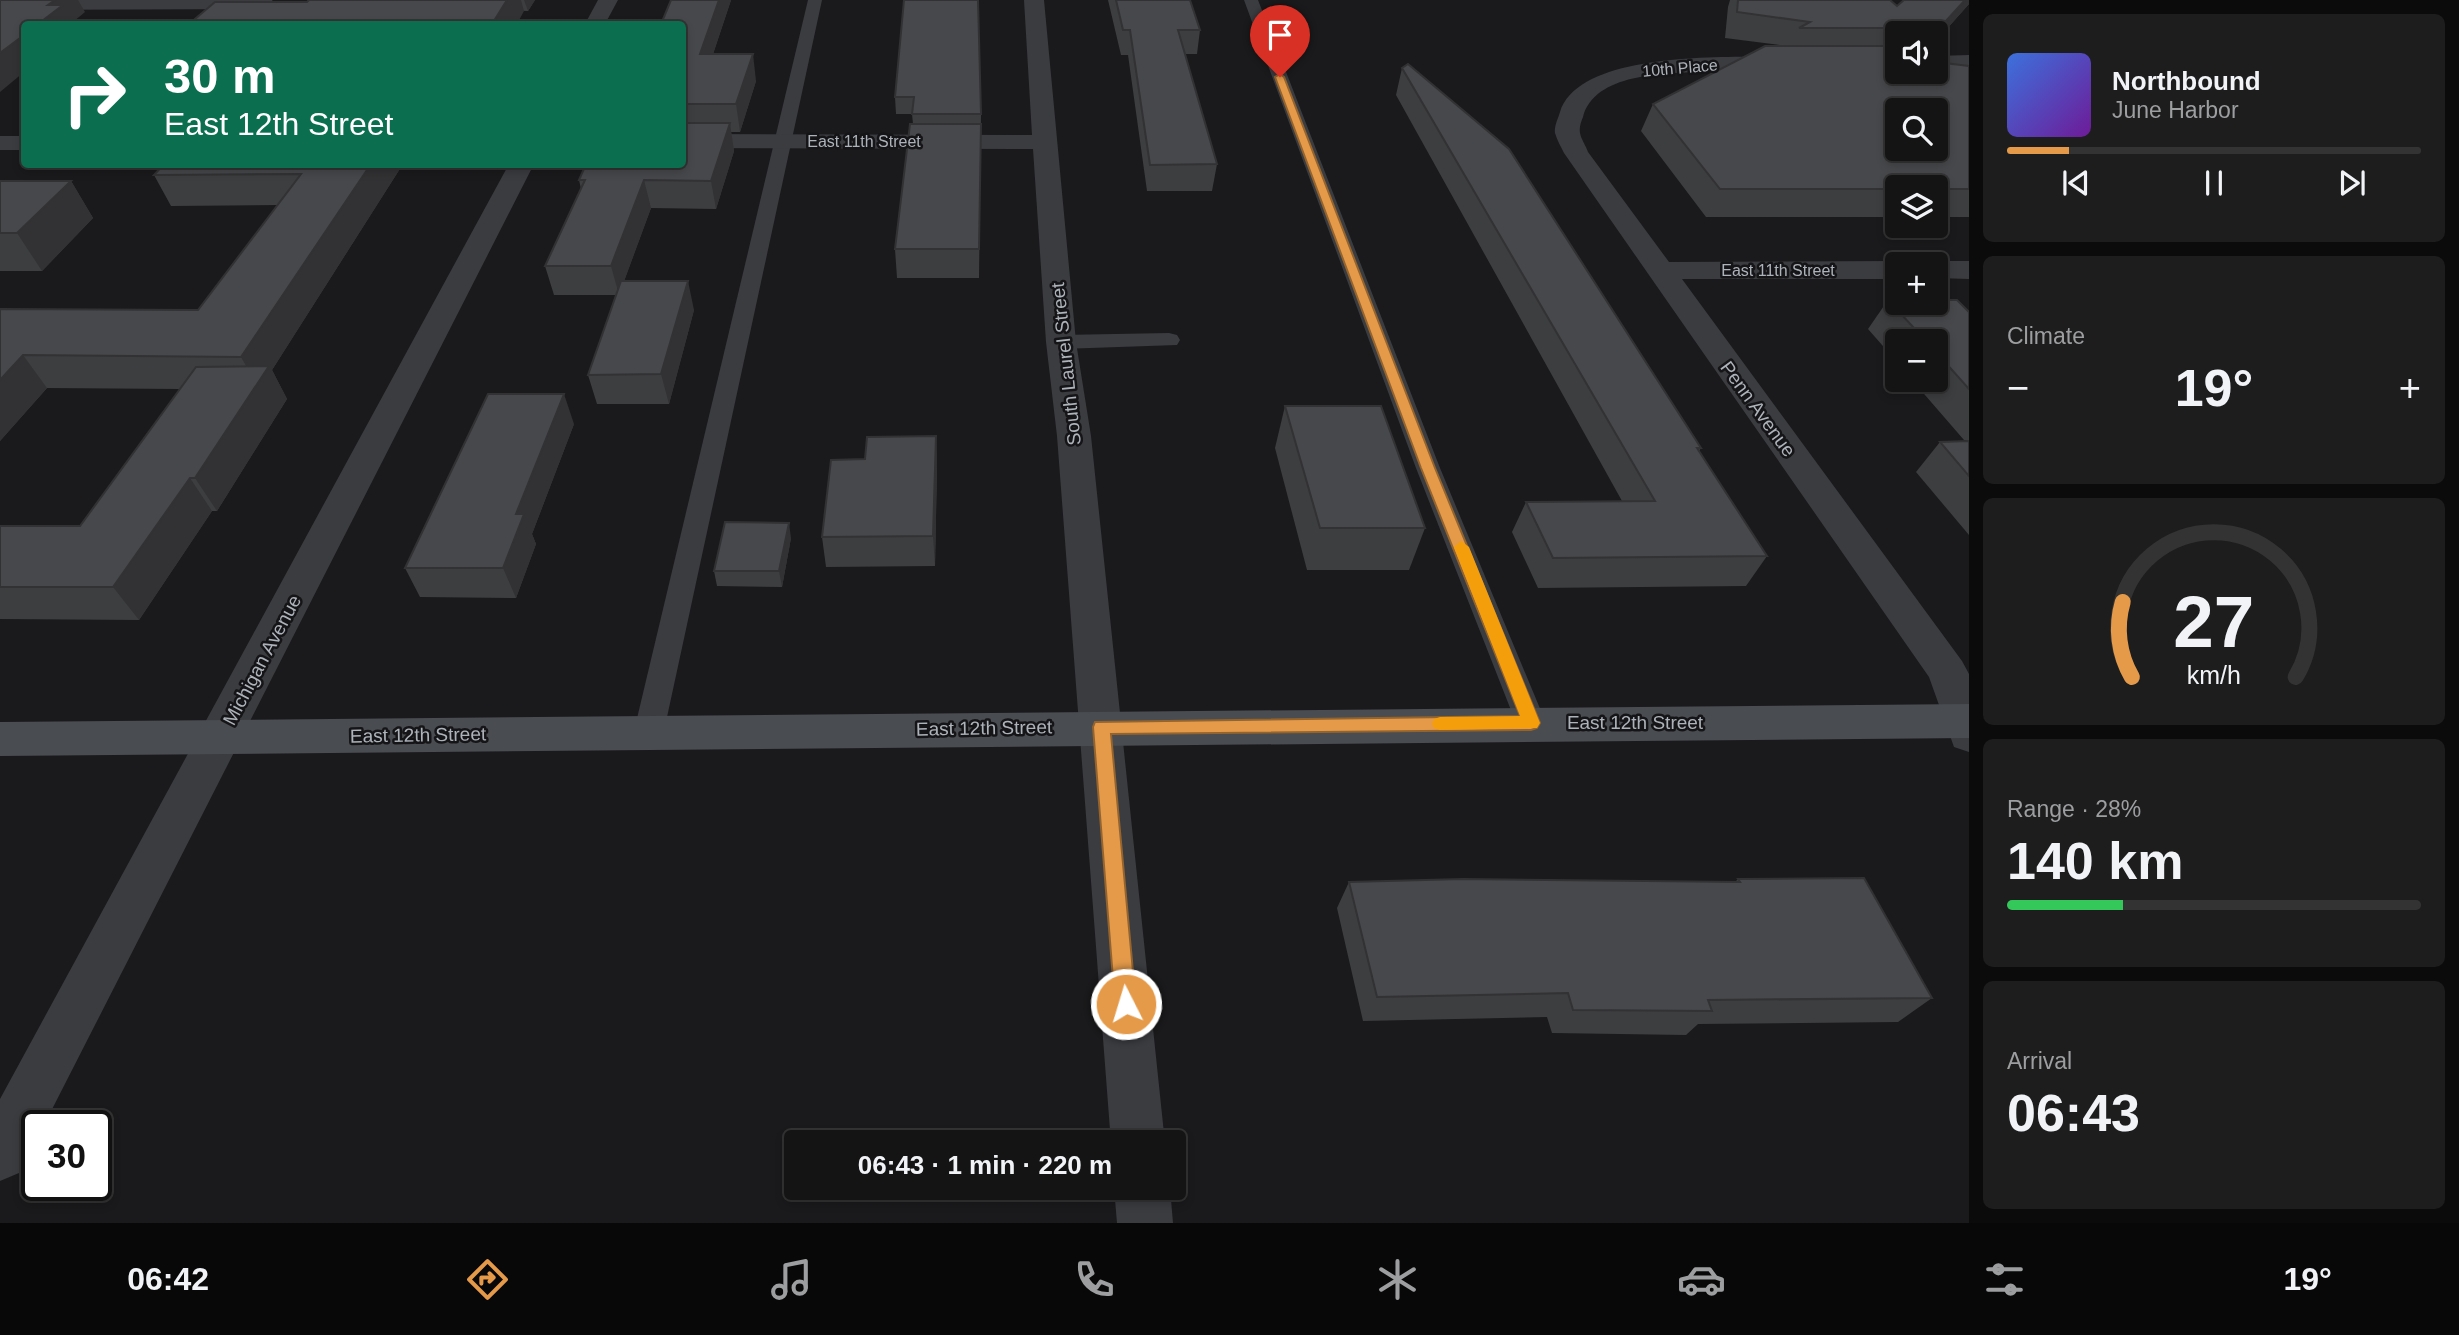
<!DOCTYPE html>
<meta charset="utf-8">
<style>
body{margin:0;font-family:Arial,sans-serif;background:#1d1d1e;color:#f1f3f6;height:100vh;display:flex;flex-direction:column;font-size:26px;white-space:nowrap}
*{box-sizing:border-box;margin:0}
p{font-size:23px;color:#9d9ea0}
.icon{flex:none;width:38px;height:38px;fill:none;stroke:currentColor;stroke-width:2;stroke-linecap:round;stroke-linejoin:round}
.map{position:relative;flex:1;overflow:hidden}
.details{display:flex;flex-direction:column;gap:14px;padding:14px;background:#0b0b0c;width:490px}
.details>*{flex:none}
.guide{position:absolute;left:21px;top:21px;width:665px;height:147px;border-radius:7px;box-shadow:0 4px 10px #0003,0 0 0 2px #333334;background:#0b6e4f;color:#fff;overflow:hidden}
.buttons{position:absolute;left:1885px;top:21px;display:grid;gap:14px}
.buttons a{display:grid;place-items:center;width:63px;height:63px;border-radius:7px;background:#141415;box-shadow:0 4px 10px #0003,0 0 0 2px #333334;font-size:35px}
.speed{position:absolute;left:21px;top:1110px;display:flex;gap:14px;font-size:35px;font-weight:700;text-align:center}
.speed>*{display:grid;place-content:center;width:91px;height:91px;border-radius:50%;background:#141415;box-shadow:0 4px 10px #0003,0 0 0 2px #333334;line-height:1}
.speed .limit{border:4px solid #111;border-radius:10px;background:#fff;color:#111}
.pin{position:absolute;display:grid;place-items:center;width:60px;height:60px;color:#fff;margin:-72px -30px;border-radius:50% 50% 50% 0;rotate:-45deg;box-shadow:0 0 7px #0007}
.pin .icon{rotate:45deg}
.me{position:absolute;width:77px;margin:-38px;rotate:355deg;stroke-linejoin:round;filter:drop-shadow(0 0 5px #0008)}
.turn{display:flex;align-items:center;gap:24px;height:147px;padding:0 28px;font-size:32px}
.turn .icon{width:91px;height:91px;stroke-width:2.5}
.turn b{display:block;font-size:49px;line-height:60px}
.big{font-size:52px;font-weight:600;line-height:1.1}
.details .card{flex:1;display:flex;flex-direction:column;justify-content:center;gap:10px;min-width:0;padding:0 24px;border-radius:10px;background:#1d1d1e}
.details .dial{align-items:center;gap:0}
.dial svg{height:182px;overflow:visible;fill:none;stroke:#333334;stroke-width:7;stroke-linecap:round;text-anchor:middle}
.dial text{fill:#f1f3f6;stroke:none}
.song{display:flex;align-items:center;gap:21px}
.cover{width:84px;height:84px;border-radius:10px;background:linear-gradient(135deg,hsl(220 70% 55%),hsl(280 70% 35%))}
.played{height:7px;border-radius:4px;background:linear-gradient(90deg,#e49a49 15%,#333334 15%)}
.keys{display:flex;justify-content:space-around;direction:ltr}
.heat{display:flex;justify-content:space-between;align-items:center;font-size:38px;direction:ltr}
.charge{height:10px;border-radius:5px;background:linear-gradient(90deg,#34c759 28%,#333334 0)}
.trip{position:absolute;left:784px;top:1130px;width:402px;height:70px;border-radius:7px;background:#141415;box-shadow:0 4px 10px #0003,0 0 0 2px #333334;font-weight:600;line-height:70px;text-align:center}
.menu{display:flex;height:112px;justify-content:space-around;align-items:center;background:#080808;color:#9d9ea0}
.menu .icon{width:49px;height:49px}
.menu .selected{color:#e49a49}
.menu b{font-size:32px;color:#f1f3f6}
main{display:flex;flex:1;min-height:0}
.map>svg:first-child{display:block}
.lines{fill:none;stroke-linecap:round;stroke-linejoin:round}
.lane{fill:#3b3c40;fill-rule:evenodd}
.street{fill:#3b3c40;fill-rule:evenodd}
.secondary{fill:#494c50;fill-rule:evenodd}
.wall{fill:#3d3e40}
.shaded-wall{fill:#323234}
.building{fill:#47484b;stroke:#323234;stroke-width:2;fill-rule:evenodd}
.route{fill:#e49a49;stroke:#94642f;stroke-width:2}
.slow{fill:#f59e0b}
.labels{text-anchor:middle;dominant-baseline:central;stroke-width:5;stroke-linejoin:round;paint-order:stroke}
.far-street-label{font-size:16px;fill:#adb3ba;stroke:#151517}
.street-label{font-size:19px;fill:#adb3ba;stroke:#151517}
</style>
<main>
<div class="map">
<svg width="1969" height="1223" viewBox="0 0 1969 1223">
<rect width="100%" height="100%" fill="#1a1a1c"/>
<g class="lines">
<g class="lane">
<polygon points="808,0 822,0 664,731 660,740 649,743 638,740 634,731"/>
<polygon points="1244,0 1258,0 1440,468 1546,723 1542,732 1531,735 1520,732 1516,723 1416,468"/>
<polygon points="1169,333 1177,335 1180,340 1177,345 1061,349 1053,347 1050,342 1053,337 1061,335"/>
</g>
<g class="street">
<polygon points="0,0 272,0 274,3 271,7 264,9 0,10"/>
<polygon points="598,0 618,0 605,24 585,24"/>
<polygon points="1024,0 1044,0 1076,342 1091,436 1165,1143 1111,1143 1057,436 1046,342 1033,149 682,148 682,134 1032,135"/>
<polygon points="1969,55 1969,69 1936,70 1936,56"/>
<path d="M1779 57 1787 59 1790 64 1787 69C1740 80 1600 53 1583 117 1581 122 1579 127 1580 133 1581 139 1586 146 1588 152L1669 262 1897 261 1907 264H1897V279H1682L1962 661 1969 674V752L1954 747 1929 677 1564 153C1561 147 1557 140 1555 133 1554 126 1558 119 1560 112 1579 51 1728 57 1779 57Z"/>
<rect x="0" y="136" width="24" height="14"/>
<polygon points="509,164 534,164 44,1125 37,1125 37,1139 19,1173 0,1181 0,1099"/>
<polygon points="1936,261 1969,261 1969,279 1936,278 1936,264 1926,264"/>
<polygon points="1114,1188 1170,1188 1173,1223 1117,1223"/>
</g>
<polygon class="secondary" points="1969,704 1969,738 0,756 0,722"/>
</g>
<g class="wall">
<polygon points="309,0 535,0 528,11 307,2"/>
<polygon points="731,0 713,54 756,81 740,132 731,132 734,151 716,209 651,208 624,281 694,310 669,404 597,404 588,375 616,295 554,295 545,266 581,189 579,180 682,164 682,24"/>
<polygon points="904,0 981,114 979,278 897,278 895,249 913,124 912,114 896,114 895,97"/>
<polygon points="1108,0 1190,0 1200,30 1197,54 1185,54 1217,164 1212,191 1147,191 1128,55 1121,55"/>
<polygon points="1730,0 1890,0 1897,6 1969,0 1969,4 1936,41 1936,33 1897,33 1897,72 1969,66 1969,217 1936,217 1936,187 1897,187 1897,217 1706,217 1641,131 1653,104 1787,46 1725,38 1728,7"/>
<polygon points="1402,68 1701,448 1699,451 1767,556 1746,586 1538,588 1512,532 1526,502 1622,501 1396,95"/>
<polygon points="164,164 403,164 272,370 287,399 217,511 212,511 139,620 0,619 0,526 80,526 180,389 47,388 0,441 0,309 198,310 278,205 171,206 154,175"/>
<polygon points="0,181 71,181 93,218 42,271 0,271"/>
<polygon points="1888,300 1969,312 1969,440 1964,440 1912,380 1936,380 1936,341 1897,341 1897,362 1868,329"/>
<polygon points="1285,406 1425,528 1409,570 1307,570 1275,448"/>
<polygon points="574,424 532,534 536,544 516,598 420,597 405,568"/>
<polygon points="936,436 937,466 935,566 826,567 822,537 865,459"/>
<polygon points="1969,441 1969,535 1916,472 1940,442"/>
<polygon points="791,538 782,587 717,586 714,571"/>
<polygon points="1738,879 1932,998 1898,1022 1698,1024 1686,1035 1552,1033 1547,1017 1363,1021 1337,908 1349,882 1735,882"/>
</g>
<g class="shaded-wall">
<polygon points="55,0 78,0 85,12 73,22 74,24 38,24 48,5"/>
<polygon points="507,0 521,0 524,11 517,24 492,24"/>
<polygon points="524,0 535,0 528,11"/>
<polygon points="719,0 731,0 704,81 700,54"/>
<polygon points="1965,0 1969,0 1969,4 1936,41 1937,38 1936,38 1935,33"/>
<polygon points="24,35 24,72 0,92 0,53"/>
<polygon points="753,54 756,81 740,132 736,104"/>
<polygon points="730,123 734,151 716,209 711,181"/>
<polygon points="371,164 403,164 272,370 287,399 217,511 195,478 257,385 241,357"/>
<polygon points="644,180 651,208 619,295 611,266"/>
<polygon points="71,181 93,218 42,271 17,233"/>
<polygon points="688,281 694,310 669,404 661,374"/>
<polygon points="23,355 47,388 0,441 0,380"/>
<polygon points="564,394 574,424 532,534 536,544 516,598 503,568 516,514"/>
<polygon points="936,436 937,466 935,566 933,536"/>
<polygon points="190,478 212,511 139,620 113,587"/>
<polygon points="789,523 791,538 782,587 779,571"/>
</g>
<g class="building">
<polygon points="0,0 55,0 48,5 63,5 38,24 24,24 24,35 0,53"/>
<polygon points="309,0 507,0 492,24 189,24 215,2 307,2"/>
<polygon points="671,0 719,0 700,54 753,54 736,104 682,104 682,24 661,24"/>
<polygon points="904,0 978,0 981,114 912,114 914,97 895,97"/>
<polygon points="1116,0 1190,0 1200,30 1178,30 1217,164 1150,165 1130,30 1123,30"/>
<polygon points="1738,0 1890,0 1897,6 1904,0 1965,0 1935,33 1914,33 1914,30 1911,28 1799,28 1810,22 1737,12"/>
<path d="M1765 46H1897V72H1936V62L1969 66V189H1936V187H1897V189H1720L1653 104ZM1897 110H1936V149H1897Z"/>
<polygon points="1408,64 1509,149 1701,448 1697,448 1767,556 1553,558 1526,502 1655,501 1402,68"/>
<polygon points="682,123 730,123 711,181 644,180 611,266 545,266 585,180 579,180 586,164 682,164"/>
<polygon points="910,124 981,124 979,249 895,249"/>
<polygon points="164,164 371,164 241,357 23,355 0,380 0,309 198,310 301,174 154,175"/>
<polygon points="0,181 71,181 17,233 0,233"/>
<polygon points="621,281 688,281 661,374 588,375"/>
<polygon points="1888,300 1897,300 1897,303 1936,303 1936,300 1957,300 1969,312 1969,389 1936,352 1936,341 1926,341"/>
<polygon points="269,366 195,478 190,478 113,587 0,587 0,526 80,526 196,367"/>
<polygon points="488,394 564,394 516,514 524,514 503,568 405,568"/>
<polygon points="1285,406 1381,406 1425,528 1320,528"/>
<polygon points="936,436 933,536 822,537 831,460 865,459 867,437"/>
<polygon points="1969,441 1969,476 1940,442"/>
<polygon points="725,522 789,523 779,571 714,571"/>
<polygon points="1864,878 1932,998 1708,1000 1712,1011 1573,1010 1568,993 1377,997 1349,882 1463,879 1740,882 1738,879"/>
</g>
<polygon class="route" points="1280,74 1284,77 1435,468 1540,723 1537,728 1531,730 1111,734 1136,1004 1133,1011 1126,1014 1118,1011 1115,1004 1093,727 1095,722 1520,716 1421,468 1275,77"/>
<polygon class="slow" points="1461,541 1469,547 1540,723 1537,728 1440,730 1434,728 1432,724 1434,719 1440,717 1520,716 1454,547"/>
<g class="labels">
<g class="far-street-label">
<text transform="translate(1680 68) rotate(-5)">10th Place</text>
<text x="864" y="141">East 11th Street</text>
<text x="1778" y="270">East 11th Street</text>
</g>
<g class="street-label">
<text transform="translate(1066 364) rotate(-96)">South Laurel Street</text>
<text transform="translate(1758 409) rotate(54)">Penn Avenue</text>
<text transform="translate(262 660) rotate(-62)">Michigan Avenue</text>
<text x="1635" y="722">East 12th Street</text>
<text transform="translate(984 728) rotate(-1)">East 12th Street</text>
<text transform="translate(418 735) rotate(-1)">East 12th Street</text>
</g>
</g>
</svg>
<div class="buttons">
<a><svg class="icon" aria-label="sound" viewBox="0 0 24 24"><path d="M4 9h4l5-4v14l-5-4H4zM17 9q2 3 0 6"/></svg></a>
<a><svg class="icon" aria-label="search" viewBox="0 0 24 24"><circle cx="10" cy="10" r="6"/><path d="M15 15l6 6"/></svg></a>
<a><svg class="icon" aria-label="layers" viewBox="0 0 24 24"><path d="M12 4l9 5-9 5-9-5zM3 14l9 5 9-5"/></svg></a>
<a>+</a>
<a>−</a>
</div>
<div class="speed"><div class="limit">30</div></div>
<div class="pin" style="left:1280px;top:77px;background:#d93025"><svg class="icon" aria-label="arrive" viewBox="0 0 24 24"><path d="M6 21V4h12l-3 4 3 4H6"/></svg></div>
<svg class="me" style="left:1126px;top:1004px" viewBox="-20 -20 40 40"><circle r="17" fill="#e49a49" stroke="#fff" stroke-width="3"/><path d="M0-11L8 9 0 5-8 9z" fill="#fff"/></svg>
<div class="trip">06:43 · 1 min · 220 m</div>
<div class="guide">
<div class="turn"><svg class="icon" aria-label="right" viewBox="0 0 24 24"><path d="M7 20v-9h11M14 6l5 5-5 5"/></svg><div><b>30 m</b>East 12th Street</div></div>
</div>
</div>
<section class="details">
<div class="card">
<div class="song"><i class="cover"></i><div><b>Northbound</b><p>June Harbor</p></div></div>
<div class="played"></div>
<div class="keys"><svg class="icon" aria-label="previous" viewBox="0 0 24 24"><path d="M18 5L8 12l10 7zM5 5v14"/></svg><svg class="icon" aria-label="pause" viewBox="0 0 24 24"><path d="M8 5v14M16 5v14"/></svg><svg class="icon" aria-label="next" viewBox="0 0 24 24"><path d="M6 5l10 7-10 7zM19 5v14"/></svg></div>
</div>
<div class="card"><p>Climate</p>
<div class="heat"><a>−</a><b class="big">19°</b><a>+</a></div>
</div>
<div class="card dial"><svg viewBox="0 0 100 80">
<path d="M14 69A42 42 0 1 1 86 69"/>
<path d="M14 69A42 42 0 0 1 10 36" stroke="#e49a49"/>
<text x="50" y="56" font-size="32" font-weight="700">27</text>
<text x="50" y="72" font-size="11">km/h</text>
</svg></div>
<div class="card"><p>Range · 28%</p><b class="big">140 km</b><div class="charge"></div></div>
<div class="card"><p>Arrival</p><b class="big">06:43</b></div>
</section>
</main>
<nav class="menu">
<b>06:42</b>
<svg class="icon selected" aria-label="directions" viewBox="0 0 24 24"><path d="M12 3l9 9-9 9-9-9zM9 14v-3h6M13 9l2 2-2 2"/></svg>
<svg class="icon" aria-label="music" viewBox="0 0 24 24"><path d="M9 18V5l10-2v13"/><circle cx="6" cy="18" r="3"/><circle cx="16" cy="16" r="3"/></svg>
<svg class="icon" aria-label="phone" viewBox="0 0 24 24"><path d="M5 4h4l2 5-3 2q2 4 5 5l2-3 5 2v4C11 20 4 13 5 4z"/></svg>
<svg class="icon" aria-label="climate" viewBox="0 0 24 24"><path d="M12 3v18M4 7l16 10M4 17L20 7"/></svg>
<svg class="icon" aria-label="car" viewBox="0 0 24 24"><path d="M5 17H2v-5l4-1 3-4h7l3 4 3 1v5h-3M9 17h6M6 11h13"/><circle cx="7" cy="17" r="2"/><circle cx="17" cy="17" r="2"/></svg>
<svg class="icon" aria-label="filters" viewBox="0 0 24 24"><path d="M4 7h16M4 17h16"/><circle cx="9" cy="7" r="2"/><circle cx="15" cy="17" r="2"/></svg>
<b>19°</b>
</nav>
